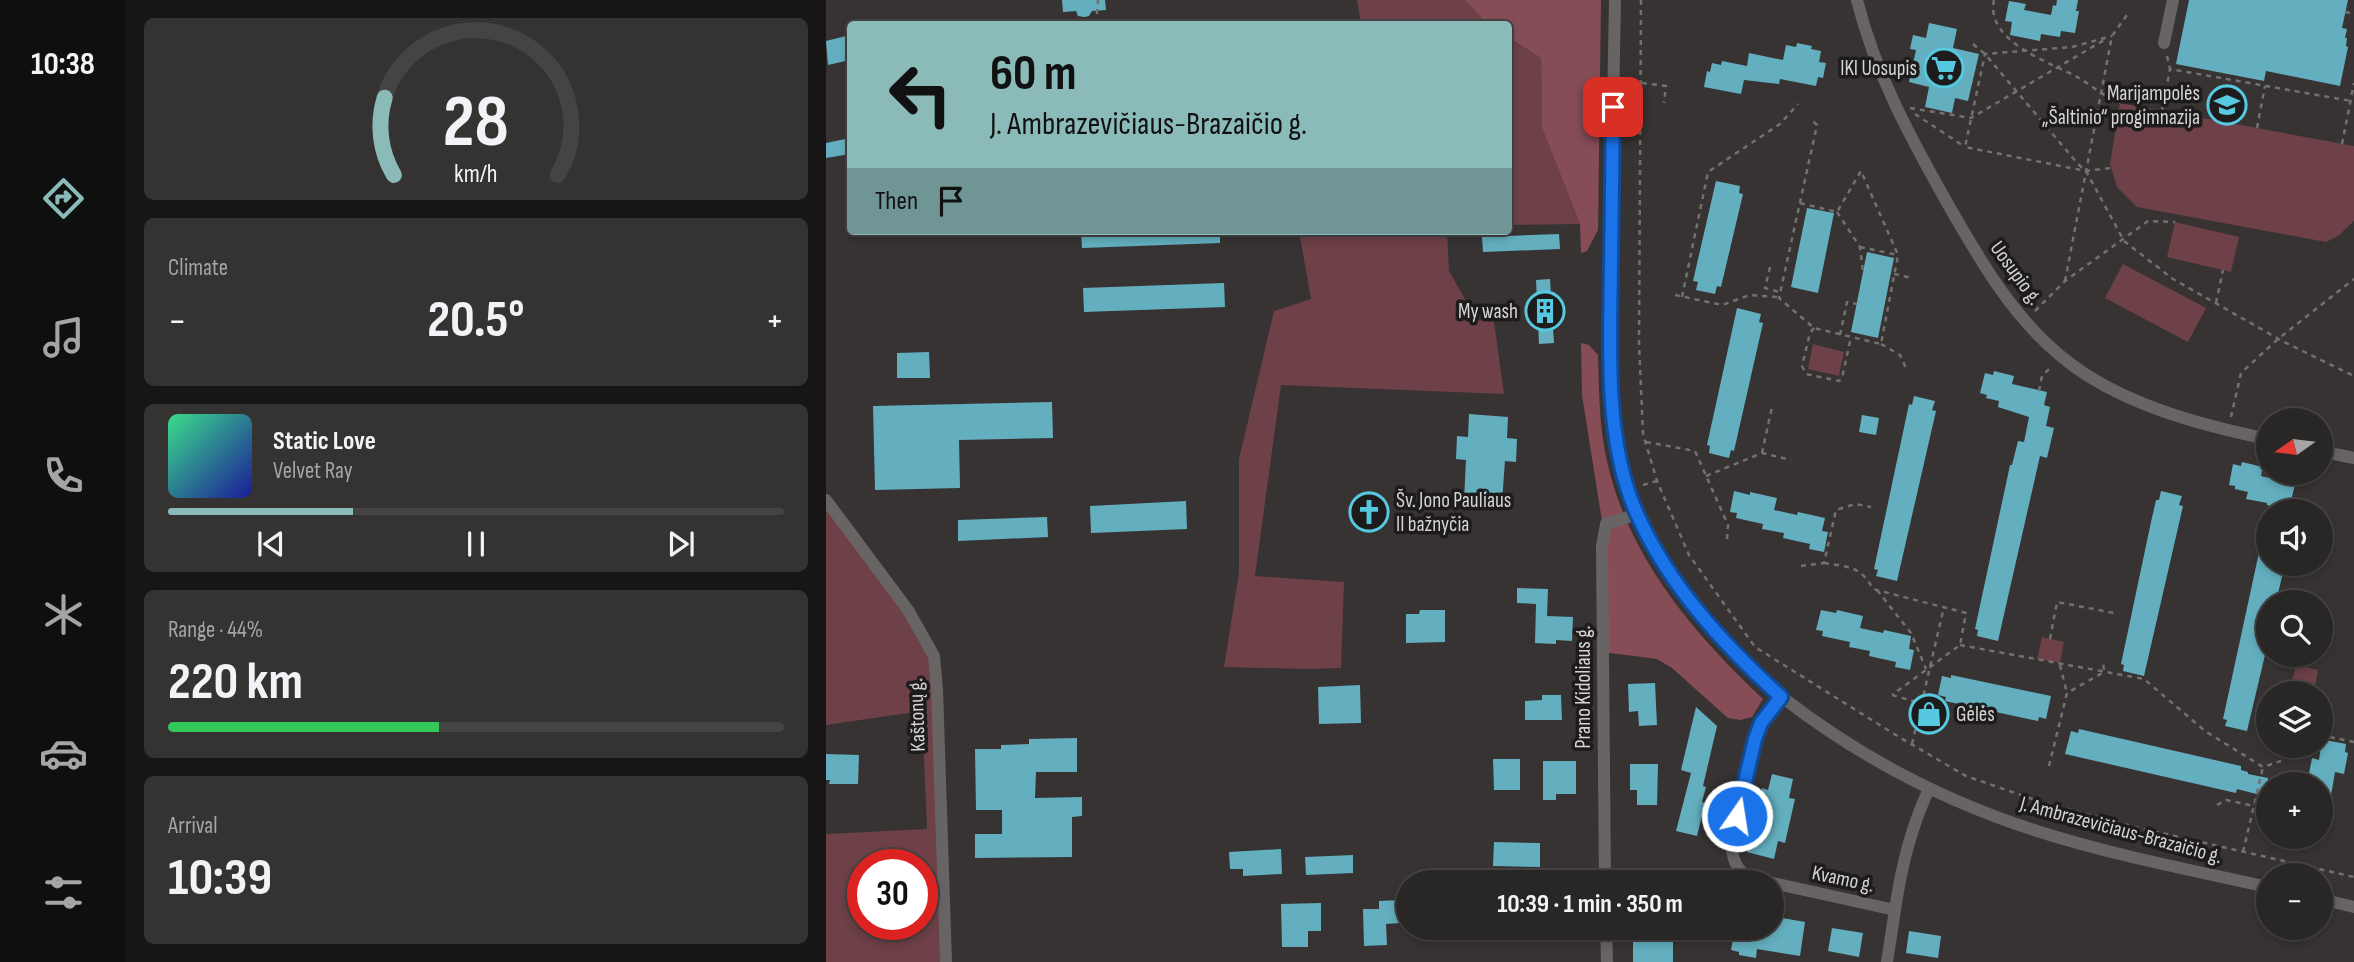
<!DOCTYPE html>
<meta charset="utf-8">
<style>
body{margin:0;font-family:"Sofia Sans Condensed",sans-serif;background:#353232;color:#f1f3f6;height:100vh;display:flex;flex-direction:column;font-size:26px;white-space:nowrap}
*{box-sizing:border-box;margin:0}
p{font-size:23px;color:#a5a5a7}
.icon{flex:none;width:38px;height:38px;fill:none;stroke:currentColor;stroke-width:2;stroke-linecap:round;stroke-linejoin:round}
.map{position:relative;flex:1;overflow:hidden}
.panel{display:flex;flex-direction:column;gap:18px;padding:18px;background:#171515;width:700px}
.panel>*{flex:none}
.banner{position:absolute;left:21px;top:21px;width:665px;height:214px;border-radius:7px;box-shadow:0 4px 10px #0003,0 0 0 2px #454343;background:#8bbbb9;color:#111;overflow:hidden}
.needle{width:46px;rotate:256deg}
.tools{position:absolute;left:1430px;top:408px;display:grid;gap:14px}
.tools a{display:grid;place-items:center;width:77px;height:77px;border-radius:50%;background:#292626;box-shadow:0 4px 10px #0003,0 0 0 2px #454343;font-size:35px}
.speed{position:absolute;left:21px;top:849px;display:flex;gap:14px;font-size:35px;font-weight:700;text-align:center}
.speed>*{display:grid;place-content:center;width:91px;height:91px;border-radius:50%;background:#292626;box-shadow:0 4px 10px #0003,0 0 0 2px #454343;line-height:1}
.speed .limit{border:10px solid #d22;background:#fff;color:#111}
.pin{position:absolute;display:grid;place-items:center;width:60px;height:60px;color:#fff;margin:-30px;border-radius:14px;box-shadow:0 4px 10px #0006}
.me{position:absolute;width:77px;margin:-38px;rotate:13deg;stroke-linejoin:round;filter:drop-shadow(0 0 5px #0008)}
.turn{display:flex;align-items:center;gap:24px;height:147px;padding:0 28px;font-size:32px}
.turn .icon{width:91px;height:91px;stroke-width:2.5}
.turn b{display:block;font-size:49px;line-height:60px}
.then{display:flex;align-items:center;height:66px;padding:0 28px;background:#0003;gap:14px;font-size:26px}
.big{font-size:52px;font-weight:700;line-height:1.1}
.panel .card{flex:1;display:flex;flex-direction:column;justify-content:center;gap:10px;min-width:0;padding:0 24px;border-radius:10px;background:#353232}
.panel .dial{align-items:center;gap:0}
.dial svg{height:182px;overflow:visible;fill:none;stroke:#454343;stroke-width:7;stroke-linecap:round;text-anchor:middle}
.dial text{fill:#f1f3f6;stroke:none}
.song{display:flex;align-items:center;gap:21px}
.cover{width:84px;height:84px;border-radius:10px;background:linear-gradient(135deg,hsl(150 70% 55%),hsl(240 70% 35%))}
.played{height:7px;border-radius:4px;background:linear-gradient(90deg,#8bbbb9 30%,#454343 30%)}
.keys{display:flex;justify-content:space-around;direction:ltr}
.heat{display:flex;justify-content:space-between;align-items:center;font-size:38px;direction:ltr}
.charge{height:10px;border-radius:5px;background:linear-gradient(90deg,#34c759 44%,#454343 0)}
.trip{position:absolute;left:570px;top:870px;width:388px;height:70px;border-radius:35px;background:#292626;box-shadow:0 4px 10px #0003,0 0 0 2px #454343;font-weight:700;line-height:70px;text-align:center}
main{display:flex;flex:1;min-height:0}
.tab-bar{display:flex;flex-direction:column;width:126px;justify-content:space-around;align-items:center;background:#100f0f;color:#a5a5a7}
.tab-bar .icon{width:49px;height:49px}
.tab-bar .on{color:#8bbbb9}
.tab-bar b{font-size:32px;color:#f1f3f6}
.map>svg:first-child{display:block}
.green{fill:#6e4048;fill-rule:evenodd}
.forest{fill:#864d57}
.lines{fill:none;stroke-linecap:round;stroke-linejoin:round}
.stream{stroke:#320110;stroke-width:4.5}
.building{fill:#63afbf}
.path{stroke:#737070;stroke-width:2.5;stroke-dasharray:5 5;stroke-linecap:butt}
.street{stroke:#696464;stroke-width:12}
.route-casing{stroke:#114b97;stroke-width:18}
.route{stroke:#1a73e8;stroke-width:12}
.labels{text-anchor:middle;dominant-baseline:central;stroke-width:7;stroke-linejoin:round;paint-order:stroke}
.poi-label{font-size:21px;fill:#d6d3d3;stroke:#1d1b1b;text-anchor:end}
.street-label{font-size:21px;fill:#d6d3d3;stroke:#1d1b1b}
</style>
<main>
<nav class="tab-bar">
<b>10:38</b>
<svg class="icon on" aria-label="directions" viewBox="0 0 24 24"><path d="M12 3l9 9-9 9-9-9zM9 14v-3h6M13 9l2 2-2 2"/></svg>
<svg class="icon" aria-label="music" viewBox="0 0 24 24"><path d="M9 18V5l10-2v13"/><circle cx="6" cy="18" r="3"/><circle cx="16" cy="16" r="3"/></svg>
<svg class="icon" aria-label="phone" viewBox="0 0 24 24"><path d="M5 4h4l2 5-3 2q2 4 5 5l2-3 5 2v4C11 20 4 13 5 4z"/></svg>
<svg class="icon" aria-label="climate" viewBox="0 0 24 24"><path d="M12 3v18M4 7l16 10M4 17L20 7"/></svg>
<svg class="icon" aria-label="car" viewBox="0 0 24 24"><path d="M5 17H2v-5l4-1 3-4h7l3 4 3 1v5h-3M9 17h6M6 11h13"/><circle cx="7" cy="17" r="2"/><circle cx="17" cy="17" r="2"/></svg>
<svg class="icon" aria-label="filters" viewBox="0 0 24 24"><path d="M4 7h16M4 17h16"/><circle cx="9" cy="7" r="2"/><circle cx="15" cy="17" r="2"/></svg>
</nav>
<section class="panel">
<div class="card dial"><svg viewBox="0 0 100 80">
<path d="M14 69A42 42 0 1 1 86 69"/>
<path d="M14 69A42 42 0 0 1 10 35" stroke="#8bbbb9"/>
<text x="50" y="56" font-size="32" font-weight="700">28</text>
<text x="50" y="72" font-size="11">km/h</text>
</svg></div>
<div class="card"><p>Climate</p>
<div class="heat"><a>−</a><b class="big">20.5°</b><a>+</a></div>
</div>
<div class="card">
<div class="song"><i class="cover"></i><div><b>Static Love</b><p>Velvet Ray</p></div></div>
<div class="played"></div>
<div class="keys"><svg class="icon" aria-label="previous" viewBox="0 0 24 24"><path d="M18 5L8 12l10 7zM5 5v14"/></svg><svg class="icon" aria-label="pause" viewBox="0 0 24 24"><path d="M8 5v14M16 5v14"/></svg><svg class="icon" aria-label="next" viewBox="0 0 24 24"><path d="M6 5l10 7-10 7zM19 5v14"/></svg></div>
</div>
<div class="card"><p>Range · 44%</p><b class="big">220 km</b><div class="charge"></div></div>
<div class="card"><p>Arrival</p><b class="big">10:39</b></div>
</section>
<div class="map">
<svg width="1528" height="962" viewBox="0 0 1528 962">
<rect width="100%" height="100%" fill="#373333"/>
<g class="green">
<polygon points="531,0 639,0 661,24 535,24"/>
<polygon points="682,38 715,58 716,128 754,224 683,225"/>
<polygon points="1294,103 1528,146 1528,221 1512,236 1500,242 1311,207 1291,187 1284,164"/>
<polygon points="1349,222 1413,237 1405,272 1341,257"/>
<polygon points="473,231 621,231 623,271 651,320 668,322 678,394 455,385 429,576 518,582 515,668 481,669 398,667 413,573 413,459 448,311 485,299"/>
<polygon points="1297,264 1380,308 1362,342 1279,298"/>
<polygon points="987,344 1018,352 1013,376 982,369"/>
<path d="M0 500 108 656 120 962H0V834L101 829 96 711 0 725ZM37 864H96V924H37Z"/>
<polygon points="1216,637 1238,642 1234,663 1211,659"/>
<polygon points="1470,665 1492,670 1488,691 1465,686"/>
</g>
<g class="forest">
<polygon points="639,0 775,0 772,230 761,251 755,253 754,224 716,128 715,58 683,38 682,24 661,24"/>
<path d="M755 343 763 345 772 355C773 386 773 416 778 446 796 550 863 629 937 699L926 717 914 720 902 718 846 668 831 659 777 652 776 521 756 395Z"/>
</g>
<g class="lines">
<polyline class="stream" points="763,696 763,735"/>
</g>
<g class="building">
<polygon points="236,0 279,0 280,10 266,11 263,16 258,17 252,16 250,11 237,12"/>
<polygon points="1231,0 1252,0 1250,11 1253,11 1249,33 1235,31 1234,37 1215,34 1214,41 1184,35 1186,22 1179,21 1183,1 1200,4 1198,10 1225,15 1227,5 1230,6"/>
<polygon points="1363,0 1522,0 1516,28 1521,29 1519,38 1521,38 1520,46 1522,47 1514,86 1440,71 1438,81 1350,64"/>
<polygon points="1103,23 1131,29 1127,48 1153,54 1142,101 1129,98 1126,113 1099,107 1103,87 1083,82 1090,50 1084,49 1087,35 1100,38"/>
<polygon points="24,35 24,60 2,65 0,41"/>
<polygon points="971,43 986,46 985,49 995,51 993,62 1000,63 997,78 992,77 990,86 954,79 953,84 918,80 915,94 878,87 881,71 884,72 886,63 895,65 896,61 921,66 923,53 957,60 960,45 970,47"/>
<polygon points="24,138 24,154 0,158 0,143"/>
<polygon points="890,181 914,186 913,193 917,194 895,287 891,286 889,294 870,290 872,282 867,281"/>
<polygon points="981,208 1008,213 992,293 965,287"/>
<polygon points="255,231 394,231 394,243 256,248"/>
<polygon points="733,234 734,249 657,252 656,237"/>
<polygon points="1041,252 1068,258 1052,338 1025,332"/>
<polygon points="724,279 728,343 713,344 710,280"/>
<polygon points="398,283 399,307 258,312 257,288"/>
<polygon points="911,308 935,314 933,322 937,323 908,451 905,450 903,458 883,453 884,446 881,445"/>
<polygon points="103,352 104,378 71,378 71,353"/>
<polygon points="1168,371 1188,376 1186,384 1221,392 1218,405 1224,407 1220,426 1228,428 1221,458 1214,456 1172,641 1151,636 1152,630 1149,629 1184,465 1186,465 1192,441 1198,442 1203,417 1172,407 1173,401 1160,398 1161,395 1154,393 1159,373 1167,375"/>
<polygon points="1088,396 1109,401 1106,410 1110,411 1071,581 1050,576 1052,570 1048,569 1083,404 1086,405"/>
<polygon points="226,402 227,438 133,440 134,488 49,490 47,406"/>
<polygon points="643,414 682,417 681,438 691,439 690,462 679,461 676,502 638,500 640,460 630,459 631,436 642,437"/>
<polygon points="1036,415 1053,418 1050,435 1033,432"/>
<polygon points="1416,462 1437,467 1435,476 1469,484 1466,497 1473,498 1470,511 1455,511 1456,509 1441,505 1441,503 1420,499 1422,492 1409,489 1409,486 1403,485 1407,464 1415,466"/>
<polygon points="908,491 924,495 924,492 951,498 948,510 971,515 972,512 999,518 996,531 1002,532 998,552 983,549 984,544 957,538 958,533 936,529 937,524 910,518 911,513 904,512"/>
<polygon points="1335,491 1356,496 1353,505 1357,506 1318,676 1297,671 1298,665 1295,664 1325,522 1330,500 1333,500"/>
<polygon points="529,500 559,501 558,525 528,524"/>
<polygon points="360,501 361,529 265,533 264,506"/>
<polygon points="221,517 222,537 132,541 132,520"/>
<polygon points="1437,534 1442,535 1442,564 1459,564 1450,602 1442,602 1442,655 1439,655 1421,731 1399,726 1401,720 1397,719"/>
<polygon points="691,588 722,589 721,616 747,617 746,641 730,640 730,644 709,643 710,604 691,603"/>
<polygon points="594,610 619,610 619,642 580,643 580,614 593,614"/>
<polygon points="995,610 1010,613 1011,610 1037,616 1034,628 1057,633 1058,630 1085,636 1083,649 1088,650 1084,670 1069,667 1070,662 1043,656 1044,651 1023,647 1024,642 996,636 997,631 990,630"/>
<polygon points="1125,675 1225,696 1220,719 1213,717 1212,721 1119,701 1120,697 1112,695 1116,676 1125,678"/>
<polygon points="829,683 831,725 813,726 812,711 803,712 802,684"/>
<polygon points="534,685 535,723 493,724 492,687"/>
<polygon points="716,695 735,695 736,720 699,720 699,701 716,700"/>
<polygon points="870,707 891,726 877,786 880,787 876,802 879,803 871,836 850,831 865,773 855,770"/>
<polygon points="1253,729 1415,766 1415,770 1422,772 1422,774 1442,778 1442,797 1411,789 1410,793 1239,754 1245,731 1252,733"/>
<polygon points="251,738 251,772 210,772 209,798 256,797 256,816 246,817 246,857 149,858 149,834 176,834 176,810 150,810 149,749 175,749 175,745 203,744 203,739"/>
<polygon points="1499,740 1520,744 1519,752 1522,753 1518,774 1509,772 1501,819 1494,818 1494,784 1481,784 1486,758 1493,760 1495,747 1498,747"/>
<polygon points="0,754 33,755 32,784 3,784 4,780 0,780"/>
<polygon points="667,759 694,759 694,790 668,790"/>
<polygon points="717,761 750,761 750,794 730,794 730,800 717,800"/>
<polygon points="804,764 832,764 831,805 811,805 811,790 804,790"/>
<polygon points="946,774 967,779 963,798 969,799 959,843 952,841 948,859 921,852 936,788 942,790"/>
<polygon points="668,842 714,843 714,867 667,866"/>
<polygon points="455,849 456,874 417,876 417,869 404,869 403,852"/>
<polygon points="527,855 527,873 480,875 479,857"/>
<polygon points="574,900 574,923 560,924 561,945 538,946 537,909 553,909 553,901"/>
<polygon points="495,903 495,931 482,931 482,947 456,947 455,904"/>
<polygon points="950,917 979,922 974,956 931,949 930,958 913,955 913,952 905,950 909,928 948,928"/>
<polygon points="707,928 740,929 740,942 707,942"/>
<polygon points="1006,928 1037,933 1033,957 1002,951"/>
<polygon points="1083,931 1115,936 1112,958 1080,953"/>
<rect x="807" y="941" width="40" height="21"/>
</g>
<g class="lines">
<g class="path">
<polyline points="815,0 813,343 817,434 831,481 863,555 929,647 1073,737 1140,776 1215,802 1309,827 1528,877"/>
<path d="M1168 0C1159 42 1224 62 1253 78 1266 86 1279 97 1294 103"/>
<polyline points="1519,12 1528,14"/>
<polyline points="270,24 272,0"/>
<polyline points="1147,44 1159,54 1252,164 1260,171 1298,241 1347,279 1458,342 1528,376"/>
<polyline points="1341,56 1344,69 1525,101"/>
<polyline points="816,83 840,86 838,103"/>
<polyline points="1084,108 1145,118 1280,39"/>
<polyline points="1336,111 1344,69"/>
<polyline points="1089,114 1139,147"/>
<polyline points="1431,128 1439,86"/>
<polyline points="1516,144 1528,83"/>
<polyline points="1284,168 1260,171 1139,147 1159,54 1246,47 1286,36"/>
<polyline points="974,203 1011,212 1035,171 1072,255 1055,344 988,328 953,298 991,125 984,118"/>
<polyline points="1011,212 1034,247 1037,272"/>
<polyline points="1034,247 1072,255"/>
<polyline points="944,267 939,288 954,292"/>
<polyline points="1068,274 1086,278"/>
<polyline points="1239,281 1286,36 1303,12"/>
<polyline points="849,295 896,305 924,295 951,297"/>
<polyline points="856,297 882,172 954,124 972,104"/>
<polyline points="1390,303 1397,270"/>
<polyline points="1209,311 1239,281 1322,221 1349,222"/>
<polyline points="988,328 984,333 976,366 980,374 1013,381 1016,378 1025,337"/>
<polyline points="1014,335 1021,302 1031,304"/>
<polyline points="1055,344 1074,355 1080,368"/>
<polyline points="1213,391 1216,376 1225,367"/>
<polyline points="1405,417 1415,373 1452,339 1528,279"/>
<polyline points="820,442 869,451 902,525 901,541"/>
<polyline points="936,453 946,407"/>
<polyline points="880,476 936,453 965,460"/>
<polyline points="1469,484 1472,472"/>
<polyline points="817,485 831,481"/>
<path d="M998 563C1022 567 1035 566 1047 589L1140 613 1134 645 1066 695"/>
<polyline points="975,566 998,563 1010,510 1029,504 1045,507"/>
<polyline points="1051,590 1085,633 1100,669"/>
<polyline points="1224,639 1231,602 1288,613"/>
<polyline points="1134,645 1318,679 1379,731 1437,767 1455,761"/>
<polyline points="1234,665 1241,693"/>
<polyline points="1066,695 1112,708 1113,715"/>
<polyline points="1494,735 1528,742"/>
<polyline points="1086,744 1118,607"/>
<polyline points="1223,766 1241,693 1278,672 1277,661"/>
<polyline points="1391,805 1400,800 1428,806"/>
<polyline points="1417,852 1437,767"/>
</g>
<g class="street">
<path d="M789 0C787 86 786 171 785 257 784 325 781 395 796 462 810 527 844 581 888 629 909 653 930 678 956 697 1032 756 1120 802 1211 831 1286 855 1365 870 1442 887"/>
<path d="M1031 0C1049 72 1083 135 1119 199 1151 255 1185 316 1236 357 1291 403 1373 425 1442 439"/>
<polyline points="1338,43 1347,0"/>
<polyline points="1494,451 1528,458"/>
<polyline points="0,500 82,610 108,656 111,689 120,962"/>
<polyline points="779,882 776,546 780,524 811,514"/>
<path d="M940 882C914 876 907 868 905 842L929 739 935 723 955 697"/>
<polyline points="947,883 1069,910 1061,962"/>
<polyline points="1494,899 1528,907"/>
<path d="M1069 910C1075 868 1085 827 1103 789"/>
<polyline points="780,928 781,962"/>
</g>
</g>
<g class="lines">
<g class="route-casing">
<path id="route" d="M787 107C786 160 786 214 785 267 784 346 778 441 811 514 843 586 897 644 955 697L935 723 929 739 911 816"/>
</g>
<use href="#route" class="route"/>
</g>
<defs>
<g id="supermarket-ring" transform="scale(2.0125)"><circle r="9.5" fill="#1d1b1b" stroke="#56c9e0" stroke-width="1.5"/><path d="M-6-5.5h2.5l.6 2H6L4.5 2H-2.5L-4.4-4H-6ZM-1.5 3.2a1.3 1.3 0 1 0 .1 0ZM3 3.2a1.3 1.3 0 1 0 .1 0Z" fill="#56c9e0"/></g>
<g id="school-ring" transform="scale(2.0125)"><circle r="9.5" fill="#1d1b1b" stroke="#56c9e0" stroke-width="1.5"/><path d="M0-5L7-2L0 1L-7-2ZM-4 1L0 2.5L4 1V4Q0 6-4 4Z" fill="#56c9e0"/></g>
<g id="building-ring" transform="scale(2.0125)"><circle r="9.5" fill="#1d1b1b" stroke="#56c9e0" stroke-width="1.5"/><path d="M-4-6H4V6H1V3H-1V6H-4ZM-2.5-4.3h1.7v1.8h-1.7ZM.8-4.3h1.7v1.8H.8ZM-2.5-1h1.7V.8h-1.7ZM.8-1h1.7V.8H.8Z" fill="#56c9e0"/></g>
<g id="church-ring" transform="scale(2.0125)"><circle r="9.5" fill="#1d1b1b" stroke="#56c9e0" stroke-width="1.5"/><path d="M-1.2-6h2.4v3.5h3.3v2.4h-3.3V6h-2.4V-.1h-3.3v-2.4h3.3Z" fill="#56c9e0"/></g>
<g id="shop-ring" transform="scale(2.0125)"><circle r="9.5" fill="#1d1b1b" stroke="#56c9e0" stroke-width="1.5"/><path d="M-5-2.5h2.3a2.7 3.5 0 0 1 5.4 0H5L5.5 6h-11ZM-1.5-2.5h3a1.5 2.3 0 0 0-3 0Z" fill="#56c9e0"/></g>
</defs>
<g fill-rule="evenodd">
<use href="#supermarket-ring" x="1118" y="68"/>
<use href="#school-ring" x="1401" y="105"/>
<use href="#building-ring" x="719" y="311"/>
<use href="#church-ring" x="543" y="512"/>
<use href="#shop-ring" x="1103" y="714"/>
</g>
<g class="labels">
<g class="poi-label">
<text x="1091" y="68">IKI Uosupis</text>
<text x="1374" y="93">Marijampolės<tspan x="1374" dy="24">„Šaltinio“ progimnazija</tspan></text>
<text x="692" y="311">My wash</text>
<text x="570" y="500" text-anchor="start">Šv. Jono Pauliaus<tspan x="570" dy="24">II bažnyčia</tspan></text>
<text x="1130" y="714" text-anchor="start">Gėlės</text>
</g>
<g class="street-label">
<text transform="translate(1190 273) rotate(54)">Uosupio g.</text>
<text transform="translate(757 687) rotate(-90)">Prano Kidoliaus g.</text>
<text transform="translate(91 715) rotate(-92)">Kaštonų g.</text>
<text transform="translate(1295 830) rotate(15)">J. Ambrazevičiaus-Brazaičio g.</text>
<text transform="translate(1017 879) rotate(12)">Kvamo g.</text>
</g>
</g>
</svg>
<div class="tools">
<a><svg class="needle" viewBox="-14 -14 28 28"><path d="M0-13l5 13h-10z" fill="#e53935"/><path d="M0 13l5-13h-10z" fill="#a5a5a7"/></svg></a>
<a><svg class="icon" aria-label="sound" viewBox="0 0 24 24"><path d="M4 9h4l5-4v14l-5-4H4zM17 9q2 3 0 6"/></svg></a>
<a><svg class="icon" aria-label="search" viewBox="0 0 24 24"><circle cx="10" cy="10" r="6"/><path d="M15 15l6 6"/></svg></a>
<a><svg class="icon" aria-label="layers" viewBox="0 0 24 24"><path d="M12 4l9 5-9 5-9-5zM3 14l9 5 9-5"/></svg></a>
<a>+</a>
<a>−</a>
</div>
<div class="speed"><div class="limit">30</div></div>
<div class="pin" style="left:787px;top:107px;background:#d93025"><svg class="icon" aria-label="arrive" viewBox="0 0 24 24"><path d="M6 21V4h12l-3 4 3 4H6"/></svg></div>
<svg class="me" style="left:911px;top:816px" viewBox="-20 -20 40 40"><circle r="17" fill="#1a73e8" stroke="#fff" stroke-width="3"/><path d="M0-11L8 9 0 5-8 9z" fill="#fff"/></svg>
<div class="trip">10:39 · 1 min · 350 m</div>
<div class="banner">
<div class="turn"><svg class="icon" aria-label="left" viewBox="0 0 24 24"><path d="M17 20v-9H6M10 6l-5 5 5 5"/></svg><div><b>60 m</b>J. Ambrazevičiaus-Brazaičio g.</div></div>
<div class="then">Then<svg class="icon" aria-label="arrive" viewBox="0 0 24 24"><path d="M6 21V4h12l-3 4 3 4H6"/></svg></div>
</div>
</div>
</main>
